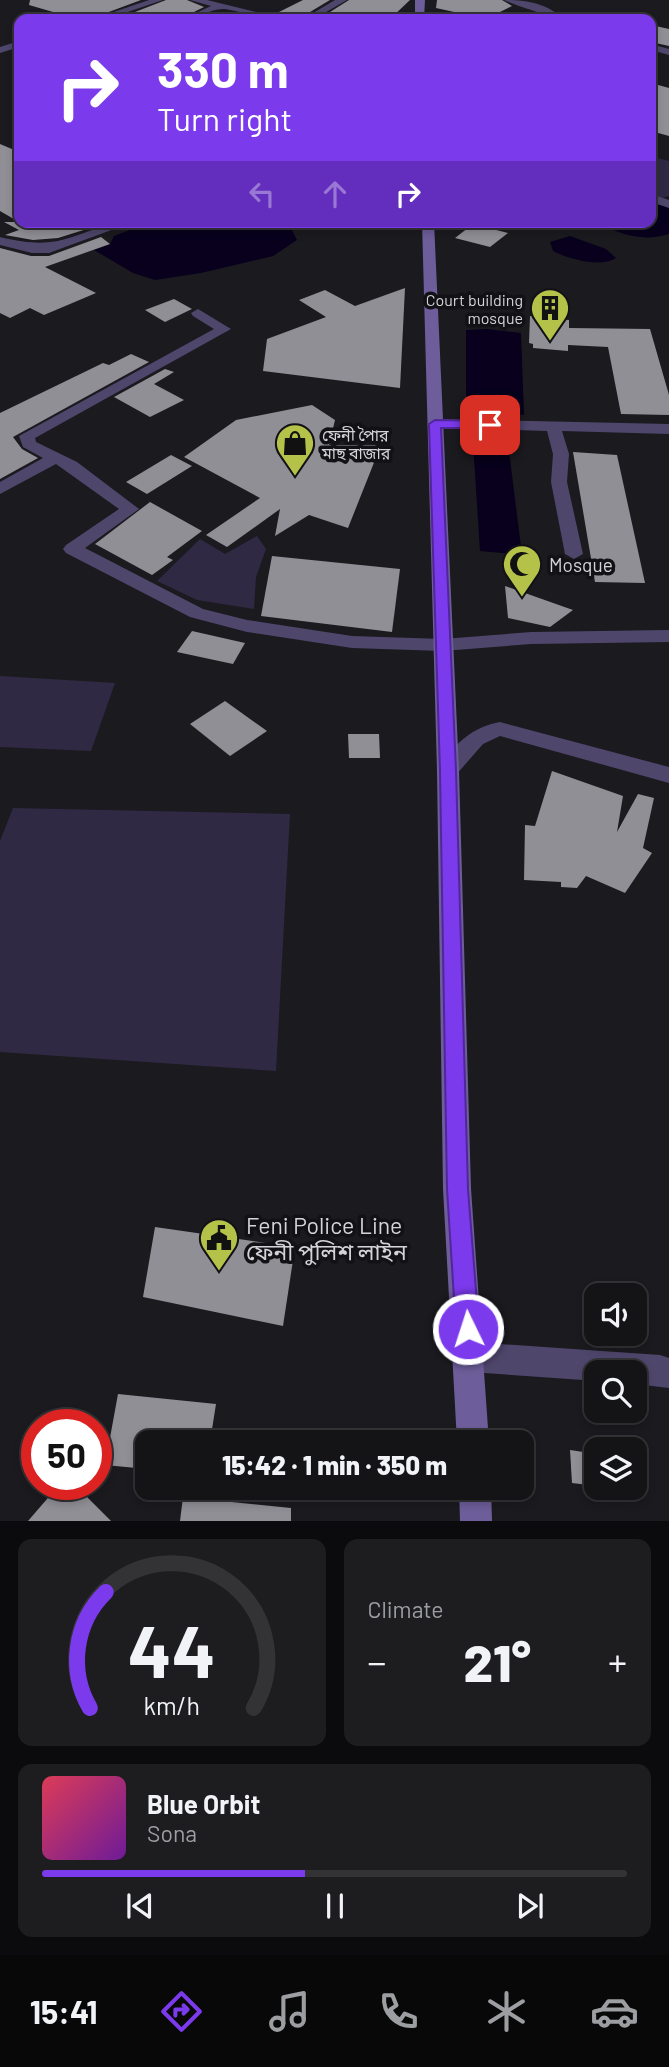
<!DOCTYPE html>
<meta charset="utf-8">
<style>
body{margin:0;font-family:Barlow,"Noto Sans Bengali",sans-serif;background:#1d1d20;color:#f1f3f6;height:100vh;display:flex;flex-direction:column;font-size:26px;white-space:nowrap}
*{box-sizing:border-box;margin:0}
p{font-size:23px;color:#9d9ea1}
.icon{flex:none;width:38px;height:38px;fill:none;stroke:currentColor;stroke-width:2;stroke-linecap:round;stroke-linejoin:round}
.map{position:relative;height:1521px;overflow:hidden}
.details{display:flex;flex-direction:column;gap:18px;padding:18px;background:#0b0b0d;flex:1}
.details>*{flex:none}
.guide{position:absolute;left:14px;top:14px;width:642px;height:214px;border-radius:14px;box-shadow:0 4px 10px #0003,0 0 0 2px #333336;background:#7c3aed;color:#fff;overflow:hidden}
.tools{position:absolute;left:584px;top:1283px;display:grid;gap:14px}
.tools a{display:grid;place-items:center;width:63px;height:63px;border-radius:14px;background:#141417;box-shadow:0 4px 10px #0003,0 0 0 2px #333336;font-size:35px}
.speed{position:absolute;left:21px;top:1409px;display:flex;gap:14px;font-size:35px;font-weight:700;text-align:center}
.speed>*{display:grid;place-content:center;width:91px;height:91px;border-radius:50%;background:#141417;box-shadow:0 4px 10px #0003,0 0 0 2px #333336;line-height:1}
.speed .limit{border:10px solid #d22;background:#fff;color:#111}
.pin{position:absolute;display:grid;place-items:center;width:60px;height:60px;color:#fff;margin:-30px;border-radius:14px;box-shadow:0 4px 10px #0006}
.me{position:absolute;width:77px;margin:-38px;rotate:356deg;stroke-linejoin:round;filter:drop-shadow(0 0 5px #0008)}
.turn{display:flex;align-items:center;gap:24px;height:147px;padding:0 28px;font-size:32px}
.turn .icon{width:91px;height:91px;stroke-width:2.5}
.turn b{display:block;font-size:49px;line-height:60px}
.lanes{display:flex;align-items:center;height:66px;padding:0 28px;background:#0003;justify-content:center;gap:35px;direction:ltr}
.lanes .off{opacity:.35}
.big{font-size:52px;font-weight:800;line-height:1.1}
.details .tile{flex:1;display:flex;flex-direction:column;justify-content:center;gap:10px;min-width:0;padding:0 24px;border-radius:14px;background:#1d1d20}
.details .dial{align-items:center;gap:0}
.dial svg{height:182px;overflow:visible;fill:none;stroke:#333336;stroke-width:7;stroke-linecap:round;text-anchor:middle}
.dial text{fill:#f1f3f6;stroke:none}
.song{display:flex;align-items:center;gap:21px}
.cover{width:84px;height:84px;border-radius:10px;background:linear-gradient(135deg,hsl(350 70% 55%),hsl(280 70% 35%))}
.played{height:7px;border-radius:4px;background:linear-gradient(90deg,#7c3aed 45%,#333336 45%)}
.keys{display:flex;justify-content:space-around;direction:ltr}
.heat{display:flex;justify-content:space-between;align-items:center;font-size:38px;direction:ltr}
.details .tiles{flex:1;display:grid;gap:18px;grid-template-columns:1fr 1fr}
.tile:last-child{grid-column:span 2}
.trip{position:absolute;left:135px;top:1430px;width:399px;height:70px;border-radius:14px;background:#141417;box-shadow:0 4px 10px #0003,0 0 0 2px #333336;font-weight:800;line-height:70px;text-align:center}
.tabs{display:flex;height:112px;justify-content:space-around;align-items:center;background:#080809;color:#9d9ea1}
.tabs .icon{width:49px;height:49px}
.tabs .current{color:#7c3aed}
.tabs b{font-size:32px;color:#f1f3f6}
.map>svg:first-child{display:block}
.green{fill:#302944}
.water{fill:#08001d}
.building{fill:#908f96}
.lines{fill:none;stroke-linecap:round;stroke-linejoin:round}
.street{fill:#4f466c;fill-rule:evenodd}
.secondary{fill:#6d5d9a;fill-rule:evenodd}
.route{fill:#7c3aed;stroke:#51269a;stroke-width:2}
.labels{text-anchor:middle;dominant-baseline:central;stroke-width:7;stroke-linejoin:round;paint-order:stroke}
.far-poi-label{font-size:16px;fill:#d4d4d7;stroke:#121116;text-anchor:end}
.poi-label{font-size:19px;fill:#d4d4d7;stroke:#121116;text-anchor:start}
.near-poi-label{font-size:23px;fill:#d4d4d7;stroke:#121116;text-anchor:start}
</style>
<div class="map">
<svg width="669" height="1521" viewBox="0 0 669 1521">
<rect width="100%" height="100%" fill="#1b1a1f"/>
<g class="green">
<polygon points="657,158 669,161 669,196 662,198 651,195 651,161"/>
<polygon points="257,536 266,549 256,577 254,609 197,600 157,581 200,539 225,554"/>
<polygon points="0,676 115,683 91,751 0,747"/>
<polygon points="13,808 290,814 276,1071 0,1052 0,841"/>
</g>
<g class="water">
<path d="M651 199 669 206V234C644 242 620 235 598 222H651Z"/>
<polygon points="151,222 288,222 297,240 273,256 201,273 155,280 133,273 94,250 110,244 114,236"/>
<path d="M570 236 606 249 616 258C601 268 568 259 553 251L550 242Z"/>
<polygon points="487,329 521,333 524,415 480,411 466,396 466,330"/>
<polygon points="473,442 508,443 522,555 480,551"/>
</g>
<g class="building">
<polygon points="30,0 141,0 90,19 77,19 29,5"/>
<polygon points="166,0 187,0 204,7 180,19 157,15 142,19 122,17"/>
<polygon points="303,0 330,0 300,18 275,14"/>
<polygon points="349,0 410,0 390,19 319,19"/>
<polygon points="437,0 502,0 512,6 486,19 436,8"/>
<polygon points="651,25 669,29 669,46 651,42"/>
<polygon points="651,83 669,88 669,136 651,131"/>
<polygon points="0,144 19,152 19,222 0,211"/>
<polygon points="4,222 84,222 90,228 58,238 33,240 5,235 19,230"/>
<polygon points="473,224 508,233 490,247 455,238"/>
<polygon points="101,237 110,244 45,267 96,293 44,315 30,308 10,318 0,313 0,248 31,256 49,256"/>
<polygon points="405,288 400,388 263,371 267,339 326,317 299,300 325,290 355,306"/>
<polygon points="174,299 192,309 165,322 145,310"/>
<polygon points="530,316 569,320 569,328 650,329 669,395 669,415 621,414 608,347 568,345 568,351 533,348 533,344 529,343"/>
<polygon points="131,354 149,362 13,437 22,449 38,458 0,479 0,413 103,363 109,365"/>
<polygon points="165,369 174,372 154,384 184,400 150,417 114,397"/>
<polygon points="312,405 335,420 329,445 381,445 348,528 309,515 275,536 280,509 227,547 206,535 260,498 184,457 236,420"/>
<polygon points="573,452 617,455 645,583 595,582"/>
<polygon points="171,455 192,466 147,494 126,482"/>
<polygon points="150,502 202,531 167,557 173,560 152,575 95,544"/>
<polygon points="272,556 400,569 392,632 261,616"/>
<polygon points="505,586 573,610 550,627 508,618"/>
<polygon points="192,631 245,643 233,664 177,652"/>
<polygon points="225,701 267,731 230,756 190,724"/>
<polygon points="348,734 379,734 380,758 349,758"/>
<polygon points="552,771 623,796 617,832 638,794 654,798 643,848 652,853 625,893 586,876 577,888 561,887 561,882 524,880 525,825 535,826"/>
<polygon points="155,1227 295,1247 283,1326 143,1297"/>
<polygon points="118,1394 216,1404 210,1442 147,1442 147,1469 105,1465"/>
<polygon points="570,1450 597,1454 597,1486 572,1483"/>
<polygon points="60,1484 74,1484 111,1521 28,1521"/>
<polygon points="183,1497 291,1508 291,1521 180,1521"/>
</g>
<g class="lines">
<g class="street">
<polygon points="149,0 163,0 107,19 93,19"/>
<path d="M190 0H207L285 19C264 20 245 12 225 9 211 8 197 19 183 19L211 6Z"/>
<polygon points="335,0 347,0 314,19 303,19"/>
<path d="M504 0C526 0 547 3 563 19 557 19 511 4 504 0Z"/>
<polygon points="19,41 19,47 0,53 0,47"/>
<polygon points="651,44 669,49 669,55 651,50"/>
<polygon points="651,194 669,200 669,208 651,202"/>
<path d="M114 222H133L49 253H32L0 245V237C53 250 65 239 114 222Z"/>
<polygon points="198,309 231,329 35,438 36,442 77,462 139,509 85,548 203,609 247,620 352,636 443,639 531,632 669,630 669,642 531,644 443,651 352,648 247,632 190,617 66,553 63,549 66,545 119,509 56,464 0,494 0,482 43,458 23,447 19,436 214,329 193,316 191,313"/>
<polygon points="435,419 669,424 669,434 562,431 569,454 567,482 583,554 574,559 565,554 551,482 553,454 547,431 429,427 427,424"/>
<path d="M500 722 669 767V783L500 736 483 744 455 776H441L437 771C452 746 471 727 500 722Z"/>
<polygon points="470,1342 660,1355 669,1358 669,1388 635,1384 635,1372 597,1372 597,1381 470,1372 459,1368 455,1357 459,1346"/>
</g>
<g class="secondary">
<polygon points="415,0 425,0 424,19 415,19"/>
<polygon points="422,222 434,222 459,771 471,1189 489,1442 457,1442 443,1189 437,771"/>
<polygon points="459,1488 491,1488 492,1521 460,1521"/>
</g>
</g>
<polygon class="route" points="435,420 490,421 496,425 490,428 441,428 456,771 468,1189 479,1329 476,1337 468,1340 460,1337 456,1329 447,1189 440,771 429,424"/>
<defs>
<g id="building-pin" transform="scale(2.0125)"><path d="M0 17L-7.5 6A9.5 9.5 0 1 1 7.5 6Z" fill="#b5c24a" stroke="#121116"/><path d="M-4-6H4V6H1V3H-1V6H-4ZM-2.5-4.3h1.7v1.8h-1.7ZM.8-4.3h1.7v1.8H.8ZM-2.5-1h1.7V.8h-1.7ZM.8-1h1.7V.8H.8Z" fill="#111"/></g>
<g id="shop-pin" transform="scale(2.0125)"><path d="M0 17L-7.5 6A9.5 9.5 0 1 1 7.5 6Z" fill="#b5c24a" stroke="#121116"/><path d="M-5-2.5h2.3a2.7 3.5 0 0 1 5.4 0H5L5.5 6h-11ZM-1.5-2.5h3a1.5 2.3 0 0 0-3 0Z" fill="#111"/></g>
<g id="mosque-pin" transform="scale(2.0125)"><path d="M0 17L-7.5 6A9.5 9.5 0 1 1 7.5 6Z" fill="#b5c24a" stroke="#121116"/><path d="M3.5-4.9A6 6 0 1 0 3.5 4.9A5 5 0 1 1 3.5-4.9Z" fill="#111"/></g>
<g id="civic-pin" transform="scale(2.0125)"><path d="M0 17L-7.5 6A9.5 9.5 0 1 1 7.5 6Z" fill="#b5c24a" stroke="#121116"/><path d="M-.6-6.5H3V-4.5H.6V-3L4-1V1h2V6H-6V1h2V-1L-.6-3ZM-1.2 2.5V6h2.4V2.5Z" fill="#111"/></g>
</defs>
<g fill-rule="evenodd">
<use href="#building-pin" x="550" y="308"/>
<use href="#shop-pin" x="295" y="443"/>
<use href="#mosque-pin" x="522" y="564"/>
<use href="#civic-pin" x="219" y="1238"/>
</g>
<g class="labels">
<g class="far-poi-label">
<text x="523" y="299">Court building<tspan x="523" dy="18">mosque</tspan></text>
<text x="322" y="434" text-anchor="start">ফেনী পৈার<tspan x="322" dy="18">মাছ বাজার</tspan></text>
</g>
<g class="poi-label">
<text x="549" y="564">Mosque</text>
</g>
<g class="near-poi-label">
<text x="246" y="1225">Feni Police Line<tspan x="246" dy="26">ফেনী পুলিশ লাইন</tspan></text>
</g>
</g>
</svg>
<div class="tools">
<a><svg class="icon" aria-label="sound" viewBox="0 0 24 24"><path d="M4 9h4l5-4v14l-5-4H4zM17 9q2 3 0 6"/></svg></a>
<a><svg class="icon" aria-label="search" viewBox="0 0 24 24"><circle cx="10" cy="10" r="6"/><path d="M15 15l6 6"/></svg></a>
<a><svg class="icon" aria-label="layers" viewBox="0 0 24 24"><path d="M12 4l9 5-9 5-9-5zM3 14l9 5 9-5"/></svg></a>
</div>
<div class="speed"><div class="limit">50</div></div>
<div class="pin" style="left:490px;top:425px;background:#d93025"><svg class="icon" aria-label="arrive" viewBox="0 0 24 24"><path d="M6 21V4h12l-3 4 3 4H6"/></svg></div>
<svg class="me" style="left:468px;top:1329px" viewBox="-20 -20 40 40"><circle r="17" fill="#7c3aed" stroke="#fff" stroke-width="3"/><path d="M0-11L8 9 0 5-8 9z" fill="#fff"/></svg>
<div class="trip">15:42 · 1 min · 350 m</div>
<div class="guide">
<div class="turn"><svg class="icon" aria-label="right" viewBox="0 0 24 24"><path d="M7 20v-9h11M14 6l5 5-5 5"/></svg><div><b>330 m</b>Turn right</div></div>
<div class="lanes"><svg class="icon off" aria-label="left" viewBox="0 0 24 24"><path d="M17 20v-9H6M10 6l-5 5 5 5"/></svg><svg class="icon off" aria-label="ahead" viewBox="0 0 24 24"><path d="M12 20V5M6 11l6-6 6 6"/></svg><svg class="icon" aria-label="right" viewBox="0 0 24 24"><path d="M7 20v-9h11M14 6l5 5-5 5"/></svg></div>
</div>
</div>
<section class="details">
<div class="tiles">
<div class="tile dial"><svg viewBox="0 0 100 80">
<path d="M14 69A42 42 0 1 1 86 69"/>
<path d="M14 69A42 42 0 0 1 21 18" stroke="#7c3aed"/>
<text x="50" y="56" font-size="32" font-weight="700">44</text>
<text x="50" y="72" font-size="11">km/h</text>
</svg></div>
<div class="tile"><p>Climate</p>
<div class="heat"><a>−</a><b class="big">21°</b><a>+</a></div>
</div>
<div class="tile">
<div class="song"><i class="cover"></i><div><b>Blue Orbit</b><p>Sona</p></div></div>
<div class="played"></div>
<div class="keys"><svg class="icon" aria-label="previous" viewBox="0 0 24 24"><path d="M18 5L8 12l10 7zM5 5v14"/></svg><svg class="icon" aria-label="pause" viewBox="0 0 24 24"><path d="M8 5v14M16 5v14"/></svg><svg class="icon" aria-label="next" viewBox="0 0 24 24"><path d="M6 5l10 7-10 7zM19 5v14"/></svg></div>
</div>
</div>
</section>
<nav class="tabs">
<b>15:41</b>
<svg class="icon current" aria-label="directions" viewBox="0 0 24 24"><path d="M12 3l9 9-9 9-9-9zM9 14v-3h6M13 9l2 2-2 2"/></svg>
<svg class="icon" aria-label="music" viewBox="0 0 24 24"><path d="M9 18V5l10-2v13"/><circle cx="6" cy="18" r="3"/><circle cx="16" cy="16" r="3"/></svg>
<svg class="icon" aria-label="phone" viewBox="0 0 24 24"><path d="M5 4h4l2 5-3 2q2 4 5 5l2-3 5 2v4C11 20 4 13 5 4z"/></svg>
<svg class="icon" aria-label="climate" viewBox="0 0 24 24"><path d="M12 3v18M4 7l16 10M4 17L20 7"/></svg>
<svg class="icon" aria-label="car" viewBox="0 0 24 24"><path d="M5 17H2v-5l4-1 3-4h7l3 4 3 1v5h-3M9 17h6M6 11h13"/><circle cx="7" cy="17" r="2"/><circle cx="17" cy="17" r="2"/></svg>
</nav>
